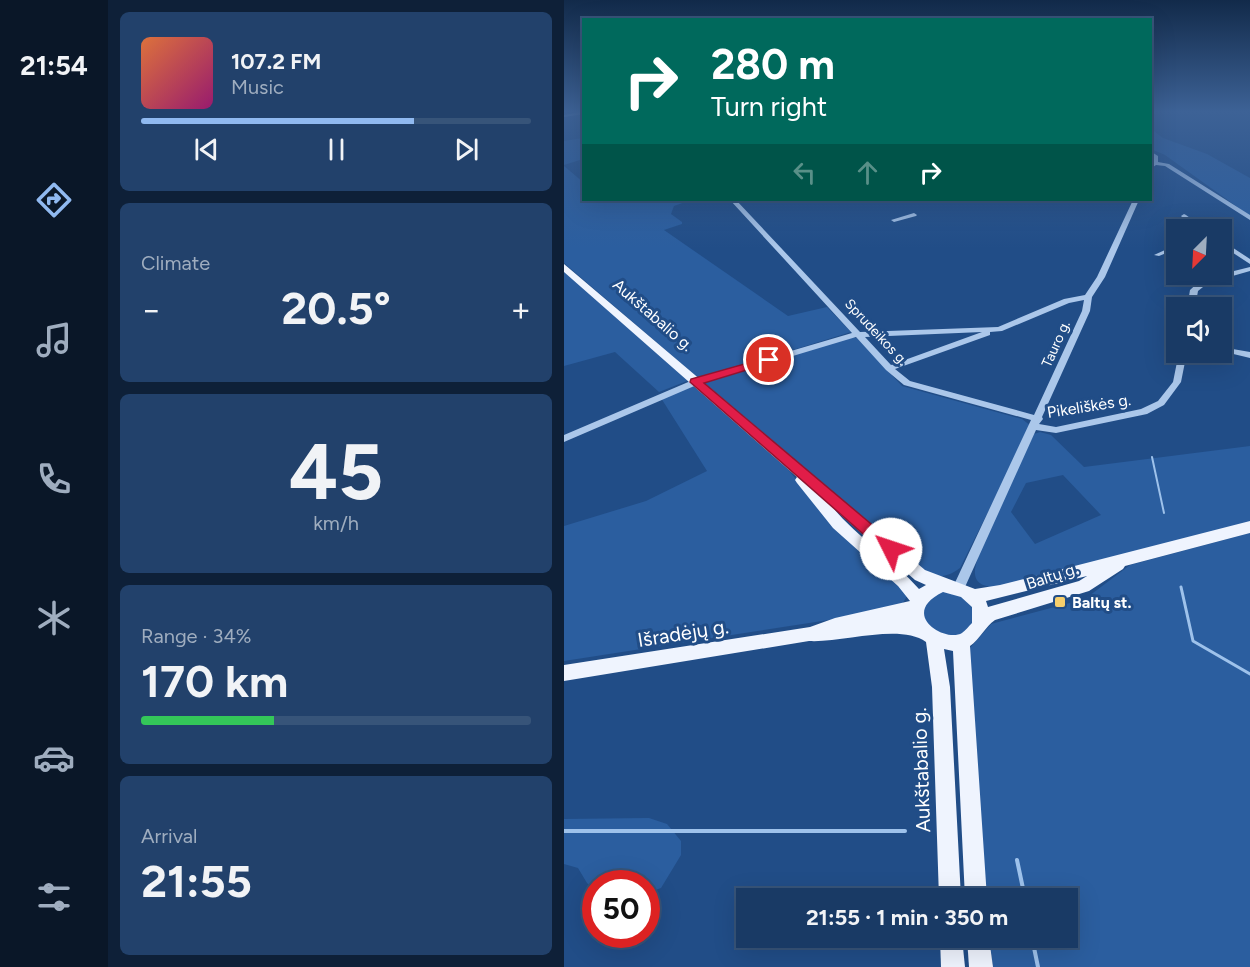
<!DOCTYPE html>
<meta charset="utf-8">
<style>
body{margin:0;font-family:Figtree,sans-serif;background:#22416b;color:#f1f3f6;height:100vh;display:flex;flex-direction:column;font-size:22px;white-space:nowrap}
*{box-sizing:border-box;margin:0}
p{font-size:20px;color:#9fadbf}
.icon{flex:none;width:33px;height:33px;fill:none;stroke:currentColor;stroke-width:2;stroke-linecap:round;stroke-linejoin:round}
.map{position:relative;flex:1;overflow:hidden}
.panel{display:flex;flex-direction:column;gap:12px;padding:12px;background:#0e2038;width:456px}
.panel>*{flex:none}
.top-card{position:absolute;left:18px;top:18px;width:570px;height:183px;border-radius:0px;box-shadow:0 6px 24px #0002,0 0 0 2px #375479;background:#00695c;color:#fff;overflow:hidden}
.needle{width:39px;rotate:204deg}
.controls{position:absolute;left:602px;top:219px;display:grid;gap:12px}
.controls a{display:grid;place-items:center;width:66px;height:66px;border-radius:0px;background:#193a65;box-shadow:0 6px 24px #0002,0 0 0 2px #375479;font-size:30px}
.speed{position:absolute;left:18px;top:870px;display:flex;gap:12px;font-size:30px;font-weight:700;text-align:center}
.speed>*{display:grid;place-content:center;width:78px;height:78px;border-radius:50%;background:#193a65;box-shadow:0 6px 24px #0002,0 0 0 2px #375479;line-height:1}
.speed .limit{border:9px solid #d22;background:#fff;color:#111}
.pin{position:absolute;display:grid;place-items:center;width:51px;height:51px;color:#fff;margin:-26px;border:3px solid #fff;border-radius:50%;box-shadow:0 2px 6px #0007}
.me{position:absolute;width:66px;margin:-33px;rotate:311deg;stroke-linejoin:round;filter:drop-shadow(0 0 4px #0008)}
.turn{display:flex;align-items:center;gap:21px;height:126px;padding:0 30px;font-size:27px}
.turn .icon{width:78px;height:78px;stroke-width:2.5}
.turn b{display:block;font-size:42px;line-height:51px}
.lanes{display:flex;align-items:center;height:57px;padding:0 30px;background:#0003;justify-content:center;gap:30px;direction:ltr}
.lanes .off{opacity:.35}
.big{font-size:45px;font-weight:700;line-height:1.1}
.panel .widget{flex:1;display:flex;flex-direction:column;justify-content:center;gap:9px;min-width:0;padding:0 21px;border-radius:9px;background:#22416b}
.panel .dial{align-items:center;gap:0}
.dial b{font-size:78px;line-height:1}
.song{display:flex;align-items:center;gap:18px}
.cover{width:72px;height:72px;border-radius:9px;background:linear-gradient(135deg,hsl(20 70% 55%),hsl(320 70% 35%))}
.played{height:6px;border-radius:3px;background:linear-gradient(90deg,#90b9f0 70%,#375479 70%)}
.keys{display:flex;justify-content:space-around;direction:ltr}
.heat{display:flex;justify-content:space-between;align-items:center;font-size:33px;direction:ltr}
.charge{height:9px;border-radius:4px;background:linear-gradient(90deg,#34c759 34%,#375479 0)}
.trip{position:absolute;left:172px;top:888px;width:342px;height:60px;border-radius:0px;background:#193a65;box-shadow:0 6px 24px #0002,0 0 0 2px #375479;font-weight:700;line-height:60px;text-align:center}
main{display:flex;flex:1;min-height:0}
.tab-bar{display:flex;flex-direction:column;width:108px;justify-content:space-around;align-items:center;background:#0a1728;color:#9fadbf}
.tab-bar .icon{width:42px;height:42px}
.tab-bar .active{color:#90b9f0}
.tab-bar b{font-size:27px;color:#f1f3f6}
.map>svg:first-child{display:block}
.green{fill:#2b5e9f;fill-rule:evenodd}
.lines{fill:none;stroke-linecap:round;stroke-linejoin:round}
.stream-far2{stroke:#9ec2eb;stroke-width:2}
.stream-far1{stroke:#9ec2eb;stroke-width:3}
.stream{stroke:#9ec2eb;stroke-width:4}
.minor{fill:#abc7ea;fill-rule:evenodd}
.major{fill:#eff4fe;fill-rule:evenodd}
.route{fill:#e11d48;stroke:#92132f;stroke-width:1.5}
.poi-dot{fill:#f7cf6c;stroke:#214d87;stroke-width:2}
.labels{text-anchor:middle;dominant-baseline:central;stroke-width:6;stroke-linejoin:round;paint-order:stroke}
.far-street-label{font-size:14px;fill:#fff;stroke:#214d87}
.street-label{font-size:16px;fill:#fff;stroke:#214d87}
.poi-label{font-size:16px;font-weight:bold;fill:#fff;stroke:#214d87;text-anchor:start}
.near-street-label{font-size:20px;fill:#fff;stroke:#214d87}
</style>
<main>
<nav class="tab-bar">
<b>21:54</b>
<svg class="icon active" aria-label="directions" viewBox="0 0 24 24"><path d="M12 3l9 9-9 9-9-9zM9 14v-3h6M13 9l2 2-2 2"/></svg>
<svg class="icon" aria-label="music" viewBox="0 0 24 24"><path d="M9 18V5l10-2v13"/><circle cx="6" cy="18" r="3"/><circle cx="16" cy="16" r="3"/></svg>
<svg class="icon" aria-label="phone" viewBox="0 0 24 24"><path d="M5 4h4l2 5-3 2q2 4 5 5l2-3 5 2v4C11 20 4 13 5 4z"/></svg>
<svg class="icon" aria-label="climate" viewBox="0 0 24 24"><path d="M12 3v18M4 7l16 10M4 17L20 7"/></svg>
<svg class="icon" aria-label="car" viewBox="0 0 24 24"><path d="M5 17H2v-5l4-1 3-4h7l3 4 3 1v5h-3M9 17h6M6 11h13"/><circle cx="7" cy="17" r="2"/><circle cx="17" cy="17" r="2"/></svg>
<svg class="icon" aria-label="filters" viewBox="0 0 24 24"><path d="M4 7h16M4 17h16"/><circle cx="9" cy="7" r="2"/><circle cx="15" cy="17" r="2"/></svg>
</nav>
<section class="panel">
<div class="widget">
<div class="song"><i class="cover"></i><div><b>107.2 FM</b><p>Music</p></div></div>
<div class="played"></div>
<div class="keys"><svg class="icon" aria-label="previous" viewBox="0 0 24 24"><path d="M18 5L8 12l10 7zM5 5v14"/></svg><svg class="icon" aria-label="pause" viewBox="0 0 24 24"><path d="M8 5v14M16 5v14"/></svg><svg class="icon" aria-label="next" viewBox="0 0 24 24"><path d="M6 5l10 7-10 7zM19 5v14"/></svg></div>
</div>
<div class="widget"><p>Climate</p>
<div class="heat"><a>−</a><b class="big">20.5°</b><a>+</a></div>
</div>
<div class="widget dial"><b>45</b><p>km/h</p></div>
<div class="widget"><p>Range · 34%</p><b class="big">170 km</b><div class="charge"></div></div>
<div class="widget"><p>Arrival</p><b class="big">21:55</b></div>
</section>
<div class="map">
<svg width="686" height="967" viewBox="0 0 686 967">
<rect width="100%" height="100%" fill="#214d87"/>
<g class="green">
<polygon points="586,128 599,138 643,154 686,178 686,216 601,155 587,149"/>
<polygon points="19,138 19,159 0,165 0,141"/>
<polygon points="0,166 19,182 20,200 127,200 110,206 107,214 118,222 118,224 100,230 224,316 263,307 287,332 138,378 133,377 0,263"/>
<polygon points="0,271 123,379 123,381 95,392 51,352 0,366"/>
<path d="M285 338H293L338 386 458 419 467 426 396 568C385 576 379 577 366 576L142 384 143 381Z"/>
<polygon points="126,386 131,386 222,467 270,526 337,588 343,596 337,606 323,611 0,661 0,526 82,501 143,471 97,398"/>
<path d="M476 432 487 435 520 467 686 446V522L431 588C422 586 412 585 411 574 408 556 460 456 470 434ZM499 475 537 515 471 544 447 512 462 483Z"/>
<polygon points="686,533 686,967 429,967 425,938 504,938 504,898 421,898 415,849 404,655 406,648 427,624 521,599 566,565"/>
<polygon points="390,591 409,604 409,626 397,636 380,637 361,622 359,608 374,592"/>
<polygon points="85,818 103,824 117,841 117,855 97,888 83,893 82,884 32,884 31,891 23,883 14,868 0,864 0,819"/>
</g>
<g class="lines">
<polyline class="stream-far2" points="588,457 600,513"/>
<polyline class="stream-far1" points="617,587 629,641 686,674"/>
<g class="stream">
<polyline points="0,831 341,831"/>
<polyline points="453,860 461,898"/>
<polyline points="468,938 474,967"/>
</g>
<g class="minor">
<polygon points="16,112 20,112 20,114 0,117 0,115"/>
<polygon points="586,151 594,156 594,162 605,164 686,215 686,220 601,166 592,165 586,169 588,156 586,155"/>
<path d="M166 200H172L296 332 434 327 500 299 521 295 533 277 569 200H575L541 277 528 297 526 311 478 417 479 419 475 424 492 427 577 409 594 401 609 382 615 352H623L617 382 600 405 583 414 492 433 472 430 401 587 399 591 395 592 391 591 389 587 467 420 340 385 322 370 292 337 135 384 0 442V435L129 380 288 333ZM520 300 518 311 470 415 346 381 331 369 426 335V332L438 331 505 303ZM418 332 327 365 301 337Z"/>
<polygon points="350,213 353,215 352,216 330,222 327,220"/>
<polygon points="620,214 622,215 642,230 634,230 618,217 617,216"/>
<polygon points="657,240 686,259 686,264 657,245"/>
<polygon points="612,245 612,249 595,256 590,255"/>
<polygon points="686,267 686,271 644,283 634,291 631,308 623,308 626,290 638,279"/>
<polygon points="657,347 686,352 686,358 657,351"/>
</g>
<g class="major">
<path d="M0 264 361 570 411 589 436 585 686 521V533L561 566 559 569 525 591 431 620C421 627 416 639 406 646L423 898H401L389 651 380 649 386 687 397 898H375L368 687 362 642C336 623 278 643 245 641L0 681V665L246 627 271 618 346 601 334 586 269 528 233 483 231 480 233 477 0 272ZM269 508 351 580 362 585 355 589C329 559 294 538 269 508ZM523 576 515 581 424 607 422 601ZM379 592 397 597 408 607V623C405 626 401 631 398 633 381 643 334 614 379 592Z"/>
<polygon points="376,938 398,938 401,967 377,967"/>
<polygon points="403,938 425,938 429,967 405,967"/>
</g>
</g>
<linearGradient id="sky" x2="0" y2="1"><stop stop-color="#122a4a"/><stop offset="0.45" stop-color="#3d6296"/><stop offset="1" stop-color="#3d6296" stop-opacity="0"/></linearGradient>
<rect width="686" height="248" fill="url(#sky)"/>
<polygon class="route" points="205,357 210,360 209,362 140,383 332,545 335,549 332,554 322,554 126,382 127,379"/>
<rect class="poi-dot" x="490" y="596" width="12" height="12" rx="3"/>
<g class="labels">
<g class="far-street-label">
<text transform="translate(312 332) rotate(47)">Sprudeikos g.</text>
<text transform="translate(492 344) rotate(-66)">Tauro g.</text>
</g>
<g class="street-label">
<text transform="translate(89 315) rotate(41)">Aukštabalio g.</text>
<text transform="translate(525 406) rotate(-9)">Pikeliškės g.</text>
<text transform="translate(488 576) rotate(-18)">Baltų g.</text>
</g>
<g class="poi-label">
<text x="508" y="602">Baltų st.</text>
</g>
<g class="near-street-label">
<text transform="translate(119 633) rotate(-9)">Išradėjų g.</text>
<text transform="translate(357 770) rotate(-92)">Aukštabalio g.</text>
</g>
</g>
</svg>
<div class="controls">
<a><svg class="needle" viewBox="-14 -14 28 28"><path d="M0-13l5 13h-10z" fill="#e53935"/><path d="M0 13l5-13h-10z" fill="#9fadbf"/></svg></a>
<a><svg class="icon" aria-label="sound" viewBox="0 0 24 24"><path d="M4 9h4l5-4v14l-5-4H4zM17 9q2 3 0 6"/></svg></a>
</div>
<div class="speed"><div class="limit">50</div></div>
<div class="pin" style="left:205px;top:360px;background:#d93025"><svg class="icon" aria-label="arrive" viewBox="0 0 24 24"><path d="M6 21V4h12l-3 4 3 4H6"/></svg></div>
<svg class="me" style="left:327px;top:549px" viewBox="-20 -20 40 40"><circle r="19" fill="#fff"/><path d="M0-13L10 11 0 6-10 11z" fill="#e11d48"/></svg>
<div class="trip">21:55 · 1 min · 350 m</div>
<div class="top-card">
<div class="turn"><svg class="icon" aria-label="right" viewBox="0 0 24 24"><path d="M7 20v-9h11M14 6l5 5-5 5"/></svg><div><b>280 m</b>Turn right</div></div>
<div class="lanes"><svg class="icon off" aria-label="left" viewBox="0 0 24 24"><path d="M17 20v-9H6M10 6l-5 5 5 5"/></svg><svg class="icon off" aria-label="ahead" viewBox="0 0 24 24"><path d="M12 20V5M6 11l6-6 6 6"/></svg><svg class="icon" aria-label="right" viewBox="0 0 24 24"><path d="M7 20v-9h11M14 6l5 5-5 5"/></svg></div>
</div>
</div>
</main>
